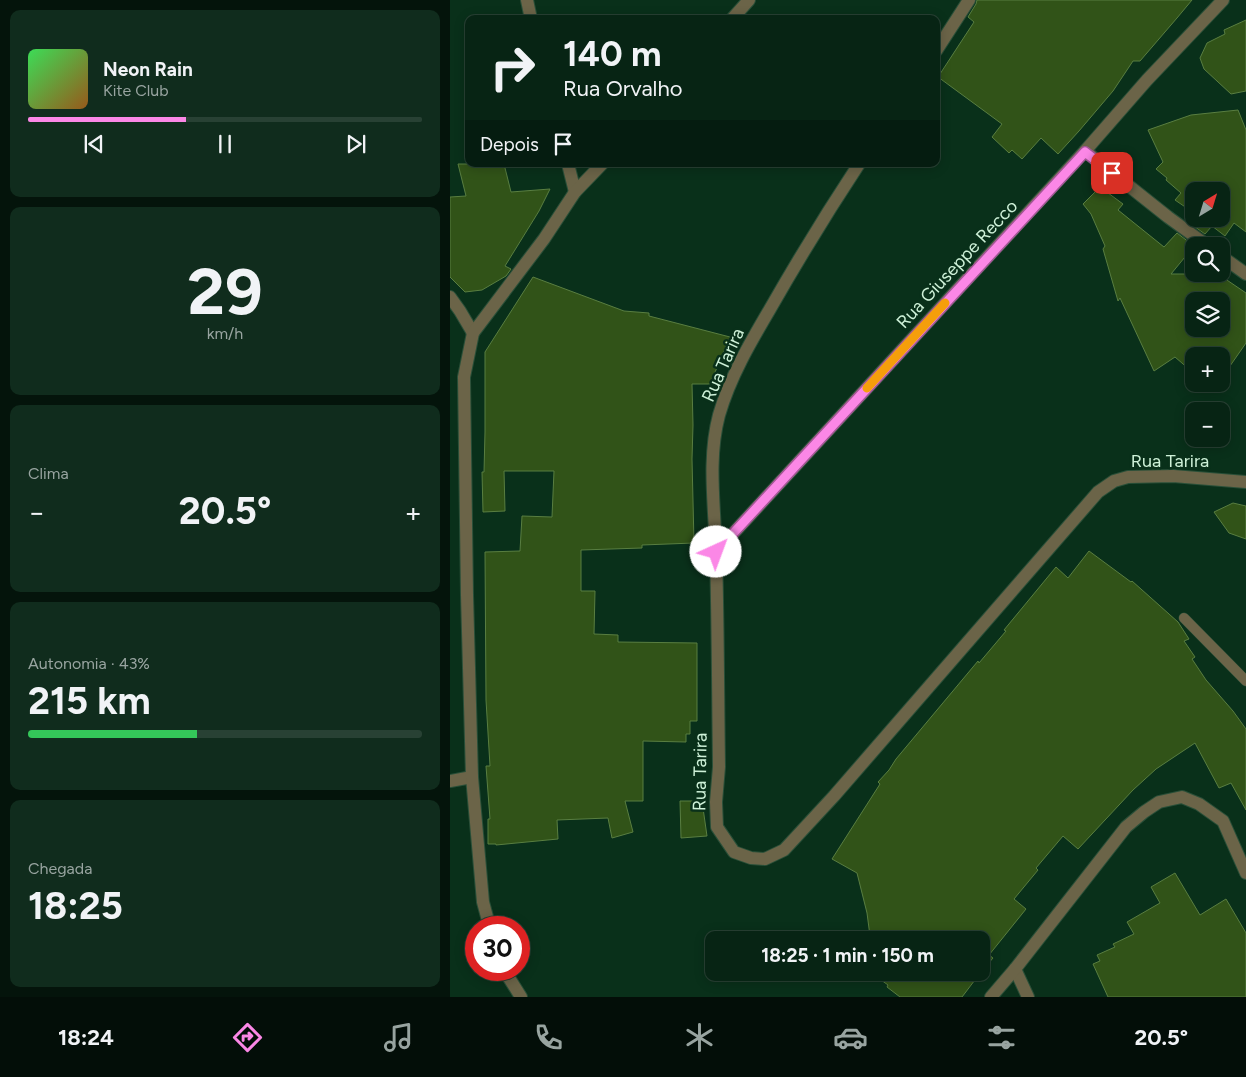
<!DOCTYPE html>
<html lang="pt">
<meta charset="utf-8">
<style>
body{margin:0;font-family:Figtree,sans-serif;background:#102c1d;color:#f1f3f6;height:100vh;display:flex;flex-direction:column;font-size:19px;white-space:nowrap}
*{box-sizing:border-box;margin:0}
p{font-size:16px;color:#98a4a0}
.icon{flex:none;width:28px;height:28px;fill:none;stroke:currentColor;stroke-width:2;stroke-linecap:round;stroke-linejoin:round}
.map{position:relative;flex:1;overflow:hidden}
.drawer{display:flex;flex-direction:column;gap:10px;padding:10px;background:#04140b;width:450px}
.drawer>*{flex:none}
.hud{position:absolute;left:15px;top:15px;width:475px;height:152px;border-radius:10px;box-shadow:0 2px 12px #0003,0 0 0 1px #284134;background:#072414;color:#f1f3f6;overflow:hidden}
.needle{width:32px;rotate:38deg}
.buttons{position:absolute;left:735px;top:182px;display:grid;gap:10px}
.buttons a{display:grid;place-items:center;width:45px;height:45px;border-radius:10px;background:#072414;box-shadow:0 2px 12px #0003,0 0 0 1px #284134;font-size:25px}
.speed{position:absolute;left:15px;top:916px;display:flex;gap:10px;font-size:25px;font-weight:700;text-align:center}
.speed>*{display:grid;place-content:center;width:65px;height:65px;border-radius:50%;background:#072414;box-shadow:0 2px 12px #0003,0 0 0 1px #284134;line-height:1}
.speed .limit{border:8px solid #d22;background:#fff;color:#111}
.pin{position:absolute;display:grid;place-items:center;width:42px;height:42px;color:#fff;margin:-21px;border-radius:10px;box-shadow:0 2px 8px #0006}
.me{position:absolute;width:55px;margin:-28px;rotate:43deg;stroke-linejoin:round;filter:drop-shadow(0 0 4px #0008)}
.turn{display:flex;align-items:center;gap:18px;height:105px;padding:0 15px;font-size:22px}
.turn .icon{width:65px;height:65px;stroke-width:2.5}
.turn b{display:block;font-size:35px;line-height:42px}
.then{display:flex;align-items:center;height:48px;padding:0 15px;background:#0003;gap:10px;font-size:19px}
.big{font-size:38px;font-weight:700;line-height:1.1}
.drawer .widget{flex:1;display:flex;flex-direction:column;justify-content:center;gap:8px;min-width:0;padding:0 18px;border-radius:10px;background:#102c1d}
.drawer .dial{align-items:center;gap:0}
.dial b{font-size:65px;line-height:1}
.song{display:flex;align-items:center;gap:15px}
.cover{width:60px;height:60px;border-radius:8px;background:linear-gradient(135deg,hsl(130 70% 55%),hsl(30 70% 35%))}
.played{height:5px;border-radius:2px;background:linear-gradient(90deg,#fb87e6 40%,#284134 40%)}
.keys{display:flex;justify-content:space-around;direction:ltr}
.heat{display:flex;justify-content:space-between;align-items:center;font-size:28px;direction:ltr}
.charge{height:8px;border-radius:4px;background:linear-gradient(90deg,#34c759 43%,#284134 0)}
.trip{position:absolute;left:255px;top:931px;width:285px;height:50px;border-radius:10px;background:#072414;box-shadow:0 2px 12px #0003,0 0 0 1px #284134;font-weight:700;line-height:50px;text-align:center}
.tab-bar{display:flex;height:80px;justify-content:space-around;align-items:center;background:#030e08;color:#98a4a0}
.tab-bar .icon{width:35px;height:35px}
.tab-bar .current{color:#fb87e6}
.tab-bar b{font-size:22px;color:#f1f3f6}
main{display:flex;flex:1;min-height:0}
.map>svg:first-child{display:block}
.building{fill:#315318;stroke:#597e41;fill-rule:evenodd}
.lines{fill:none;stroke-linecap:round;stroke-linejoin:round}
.lane-casing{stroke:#294f38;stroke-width:11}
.street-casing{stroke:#294f38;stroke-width:14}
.lane{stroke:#6b6448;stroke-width:10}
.street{stroke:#6b6448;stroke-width:12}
.route-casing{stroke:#a35896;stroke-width:12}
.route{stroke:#fb87e6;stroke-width:9}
.slow{stroke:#f59e0b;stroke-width:9}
.labels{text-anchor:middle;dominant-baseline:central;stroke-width:5;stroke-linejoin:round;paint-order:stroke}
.street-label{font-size:18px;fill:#cef1d8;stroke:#09301a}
</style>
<main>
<section class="drawer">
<div class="widget">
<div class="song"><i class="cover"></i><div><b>Neon Rain</b><p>Kite Club</p></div></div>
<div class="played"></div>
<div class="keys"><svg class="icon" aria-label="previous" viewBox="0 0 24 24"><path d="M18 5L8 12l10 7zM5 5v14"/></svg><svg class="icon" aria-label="pause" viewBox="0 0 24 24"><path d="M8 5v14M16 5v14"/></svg><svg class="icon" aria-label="next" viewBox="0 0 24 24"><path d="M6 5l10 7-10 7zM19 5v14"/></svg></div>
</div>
<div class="widget dial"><b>29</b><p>km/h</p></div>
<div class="widget"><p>Clima</p>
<div class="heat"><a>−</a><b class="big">20.5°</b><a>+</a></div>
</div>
<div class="widget"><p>Autonomia · 43%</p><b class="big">215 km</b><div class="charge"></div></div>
<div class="widget"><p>Chegada</p><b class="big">18:25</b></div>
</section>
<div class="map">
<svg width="796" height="997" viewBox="0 0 796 997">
<rect width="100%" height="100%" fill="#09301a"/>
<g class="building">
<polygon points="527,0 742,0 727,18 690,61 683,61 663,91 629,131 608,154 591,138 572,159 562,150 559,153 542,137 552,124 488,77 524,22 518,17 526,4"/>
<polygon points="796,20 796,91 781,94 754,69 750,58 757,43 775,34 774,30"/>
<polygon points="788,110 796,130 796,232 784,223 775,236 762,226 755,234 738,222 744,216 744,219 771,219 771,191 744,191 744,213 725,200 731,193 716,180 717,178 706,169 713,162 698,130 741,115"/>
<polygon points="8,164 54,164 61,192 100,189 89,211 55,266 61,269 56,276 32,290 15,292 0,277 0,197 16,196"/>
<path d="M650 187 673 204 668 210 714 247 727 233 744 246 721 274H768L796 293V343L773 376 771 375V356H744V365L740 370 725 357 704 371 670 298 668 301 653 249 655 246 641 214 633 204ZM744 301H771V329H744Z"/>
<polygon points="83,277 174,311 199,313 199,316 280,337 260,384 242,384 243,425 242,459 244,543 192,545 192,548 131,550 131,591 145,591 144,634 168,635 168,642 247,643 247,721 240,721 240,734 236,734 236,742 193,741 193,801 175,801 183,832 162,838 158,818 107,820 108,839 46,845 46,844 38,844 38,819 40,819 36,766 40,766 36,700 35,552 70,551 72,516 102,517 104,471 54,471 55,511 33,512 32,472 34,472 35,432 35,352"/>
<polygon points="783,503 796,506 796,539 779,533 764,512"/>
<polygon points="639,551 681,582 682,581 728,622 739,639 734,641 745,657 742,659 756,680 783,711 796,729 796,810 781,783 769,788 745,743 706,769 683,790 628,849 613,836 586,868 588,870 564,899 576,909 539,955 543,958 531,972 531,940 425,940 420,936 417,913 407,873 382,859 430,784 428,782 439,770 446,759 528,661 529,663 556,631 554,630 606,567 618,578"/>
<polygon points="230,801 252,801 257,836 231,838"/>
<polygon points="725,873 750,915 776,899 796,933 796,997 658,997 643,964 650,961 647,955 665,947 663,944 684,934 677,922 710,903 701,887"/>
<polygon points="420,972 531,972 512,997 450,997 437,987 438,985"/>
</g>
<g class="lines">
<g class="lane-casing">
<polyline id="lane" points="734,618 796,681"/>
</g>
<g class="street-casing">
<g id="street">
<polyline points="77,0 81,19"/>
<polyline points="282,19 299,0"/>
<polyline points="486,51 519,0"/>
<polyline points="635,151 718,217 758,246"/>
<polyline points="118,164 125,192"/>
<path d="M409 164C378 211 348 260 320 309 300 343 280 377 269 415 257 460 265 508 266 555 268 625 268 696 269 767L266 802 267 827 284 852 301 858 315 859 334 850 384 796 648 492 664 481 678 477 723 476 796 482"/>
<polyline points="771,256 796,274"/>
<polyline points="0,297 10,311 23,333"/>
<polyline points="266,552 635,151 697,80 773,0"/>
<polyline points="0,781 22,777"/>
<polyline points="40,928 33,902 22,777 17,595 14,377 23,333 94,239 125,192 152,164"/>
<polyline points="565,969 578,997"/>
<polyline points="54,970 71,997"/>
<polyline points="541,997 565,969 676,827 694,812 709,802 732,797 749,804 773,821 796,873"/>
</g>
</g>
<use href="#lane" class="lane"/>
<use href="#street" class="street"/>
</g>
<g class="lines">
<g class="route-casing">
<polyline id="route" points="266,552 635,152 662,173"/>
</g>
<use href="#route" class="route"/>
<polyline class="slow" points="417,388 495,303"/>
</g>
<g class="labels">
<g class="street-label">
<text transform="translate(507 264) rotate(-47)">Rua Giuseppe Recco</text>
<text transform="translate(273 365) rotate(-66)">Rua Tarira</text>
<text x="720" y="461">Rua Tarira</text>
<text transform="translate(250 772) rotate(-89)">Rua Tarira</text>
</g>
</g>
</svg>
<div class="buttons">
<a><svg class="needle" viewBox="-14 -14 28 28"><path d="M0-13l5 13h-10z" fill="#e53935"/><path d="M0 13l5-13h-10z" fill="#98a4a0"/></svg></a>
<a><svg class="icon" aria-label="search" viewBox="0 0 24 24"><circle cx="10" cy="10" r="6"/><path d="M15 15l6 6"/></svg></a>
<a><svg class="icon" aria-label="layers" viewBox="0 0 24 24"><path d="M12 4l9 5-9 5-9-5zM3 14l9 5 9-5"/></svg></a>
<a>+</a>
<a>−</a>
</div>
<div class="speed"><div class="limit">30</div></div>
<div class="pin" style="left:662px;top:173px;background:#d93025"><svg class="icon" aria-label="arrive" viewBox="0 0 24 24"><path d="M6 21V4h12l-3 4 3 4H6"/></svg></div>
<svg class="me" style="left:266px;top:552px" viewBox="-20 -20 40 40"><circle r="19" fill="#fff"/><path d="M0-13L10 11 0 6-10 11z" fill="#fb87e6"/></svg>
<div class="trip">18:25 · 1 min · 150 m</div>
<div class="hud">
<div class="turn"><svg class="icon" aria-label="right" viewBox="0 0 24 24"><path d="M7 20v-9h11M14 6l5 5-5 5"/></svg><div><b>140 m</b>Rua Orvalho</div></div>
<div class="then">Depois<svg class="icon" aria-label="arrive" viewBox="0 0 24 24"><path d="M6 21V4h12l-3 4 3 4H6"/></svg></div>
</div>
</div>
</main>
<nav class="tab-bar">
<b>18:24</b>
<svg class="icon current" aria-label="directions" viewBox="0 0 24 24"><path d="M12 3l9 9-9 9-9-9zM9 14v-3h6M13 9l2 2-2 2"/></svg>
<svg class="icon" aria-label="music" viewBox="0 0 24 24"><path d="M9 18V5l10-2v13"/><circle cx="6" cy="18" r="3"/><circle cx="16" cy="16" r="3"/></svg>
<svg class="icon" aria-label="phone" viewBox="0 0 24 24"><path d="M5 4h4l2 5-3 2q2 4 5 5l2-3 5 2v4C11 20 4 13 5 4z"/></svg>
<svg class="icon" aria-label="climate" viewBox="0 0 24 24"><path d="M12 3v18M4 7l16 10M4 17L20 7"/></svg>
<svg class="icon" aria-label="car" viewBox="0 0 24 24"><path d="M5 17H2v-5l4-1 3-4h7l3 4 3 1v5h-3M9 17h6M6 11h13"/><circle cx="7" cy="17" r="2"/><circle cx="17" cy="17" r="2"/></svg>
<svg class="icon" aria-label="filters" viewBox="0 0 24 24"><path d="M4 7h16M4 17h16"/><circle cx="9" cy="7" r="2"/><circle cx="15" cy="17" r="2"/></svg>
<b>20.5°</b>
</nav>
